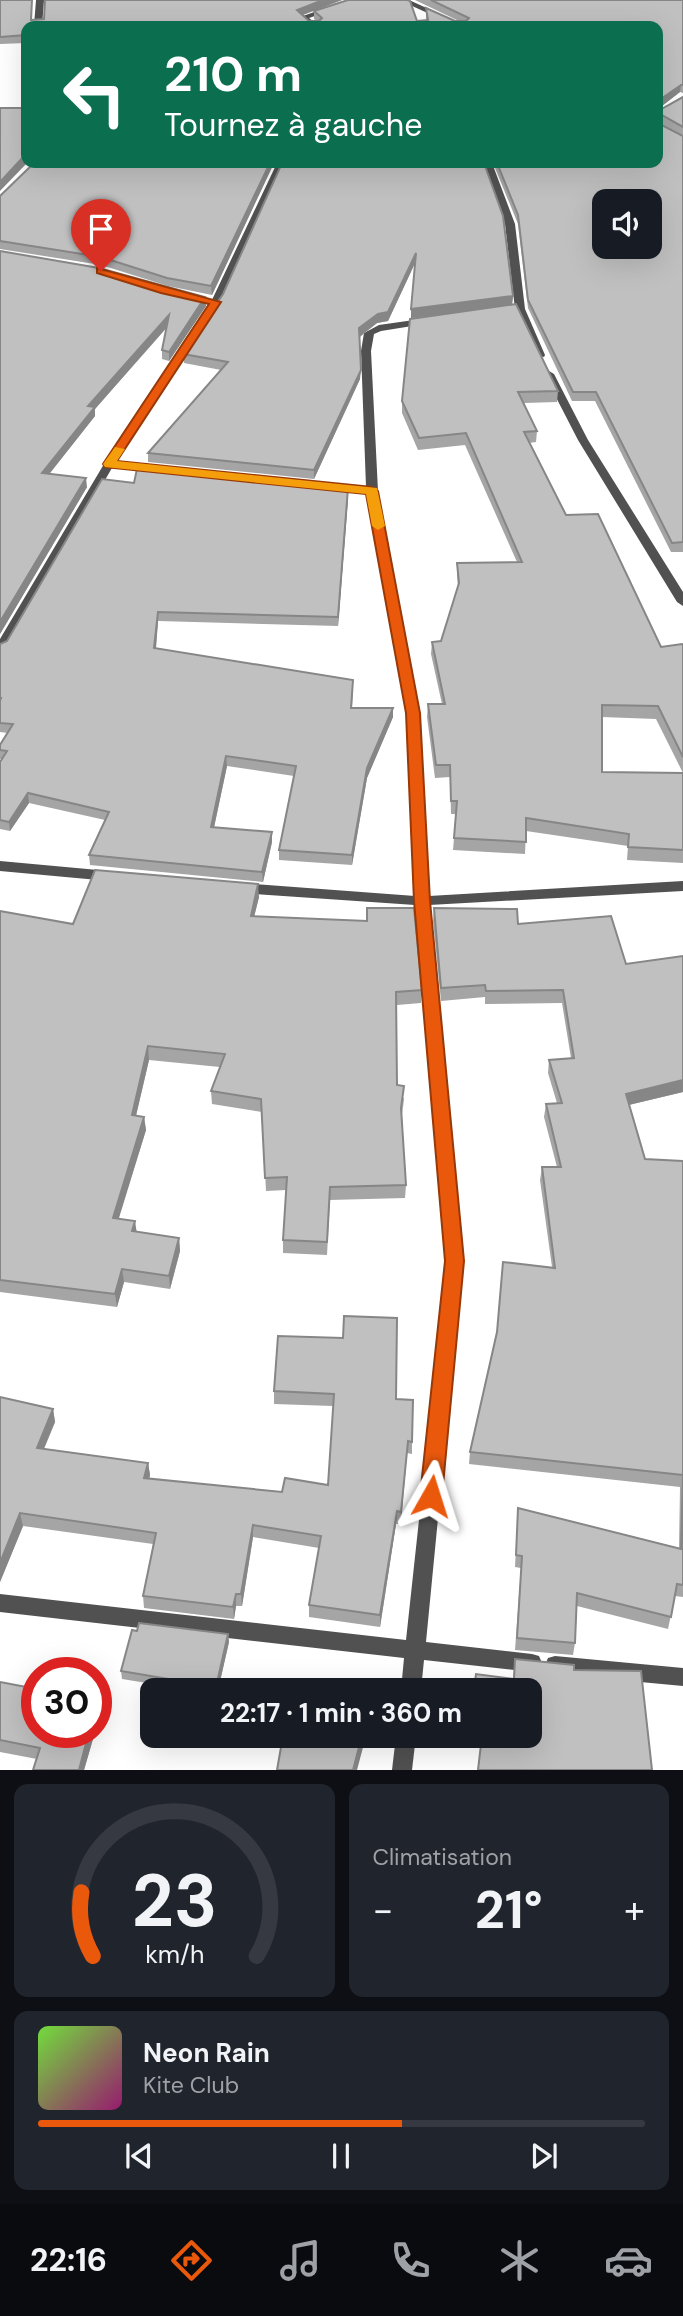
<!DOCTYPE html>
<html lang="fr">
<meta charset="utf-8">
<style>
body{margin:0;font-family:"DM Sans",sans-serif;background:#20242c;color:#f1f3f6;height:100vh;display:flex;flex-direction:column;font-size:26px;white-space:nowrap}
*{box-sizing:border-box;margin:0}
p{font-size:23px;color:#9ea1a6}
.icon{flex:none;width:38px;height:38px;fill:none;stroke:currentColor;stroke-width:2;stroke-linecap:round;stroke-linejoin:round}
.map{position:relative;height:1770px;overflow:hidden}
.details{display:flex;flex-direction:column;gap:14px;padding:14px;background:#0d0f14;flex:1}
.details>*{flex:none}
.guide{position:absolute;left:21px;top:21px;width:642px;height:147px;border-radius:14px;box-shadow:0 7px 28px #0002;background:#0b6e4f;color:#fff;overflow:hidden}
.controls{position:absolute;left:592px;top:189px;display:grid;gap:14px}
.controls a{display:grid;place-items:center;width:70px;height:70px;border-radius:14px;background:#171b24;box-shadow:0 7px 28px #0002;font-size:35px}
.speed{position:absolute;left:21px;top:1657px;display:flex;gap:14px;font-size:35px;font-weight:700;text-align:center}
.speed>*{display:grid;place-content:center;width:91px;height:91px;border-radius:50%;background:#171b24;box-shadow:0 7px 28px #0002;line-height:1}
.speed .limit{border:10px solid #d22;background:#fff;color:#111}
.pin{position:absolute;display:grid;place-items:center;width:60px;height:60px;color:#fff;margin:-72px -30px;border-radius:50% 50% 50% 0;rotate:-45deg;box-shadow:0 0 7px #0007}
.pin .icon{rotate:45deg}
.me{position:absolute;width:77px;margin:-38px;rotate:6deg;stroke-linejoin:round;filter:drop-shadow(0 0 5px #0008)}
.turn{display:flex;align-items:center;gap:24px;height:147px;padding:0 28px;font-size:32px}
.turn .icon{width:91px;height:91px;stroke-width:2.5}
.turn b{display:block;font-size:49px;line-height:60px}
.big{font-size:52px;font-weight:700;line-height:1.1}
.details .widget{flex:1;display:flex;flex-direction:column;justify-content:center;gap:10px;min-width:0;padding:0 24px;border-radius:14px;background:#20242c}
.details .dial{align-items:center;gap:0}
.dial svg{height:182px;overflow:visible;fill:none;stroke:#363941;stroke-width:7;stroke-linecap:round;text-anchor:middle}
.dial text{fill:#f1f3f6;stroke:none}
.song{display:flex;align-items:center;gap:21px}
.cover{width:84px;height:84px;border-radius:10px;background:linear-gradient(135deg,hsl(100 70% 55%),hsl(320 70% 35%))}
.played{height:7px;border-radius:4px;background:linear-gradient(90deg,#ea580c 60%,#363941 60%)}
.keys{display:flex;justify-content:space-around;direction:ltr}
.heat{display:flex;justify-content:space-between;align-items:center;font-size:38px;direction:ltr}
.details .tiles{flex:1;display:grid;gap:14px;grid-template-columns:1fr 1fr}
.widget:last-child{grid-column:span 2}
.trip{position:absolute;left:140px;top:1678px;width:402px;height:70px;border-radius:14px;background:#171b24;box-shadow:0 7px 28px #0002;font-weight:700;line-height:70px;text-align:center}
.dock{display:flex;height:112px;justify-content:space-around;align-items:center;background:#090b0e;color:#9ea1a6}
.dock .icon{width:49px;height:49px}
.dock .selected{color:#ea580c}
.dock b{font-size:32px;color:#f1f3f6}
.map>svg:first-child{display:block}
.lines{fill:none;stroke-linecap:round;stroke-linejoin:round}
.minor{fill:#515151;fill-rule:evenodd}
.wall{fill:#a5a5a5;fill-rule:evenodd}
.shaded-wall{fill:#868686}
.building{fill:#c0c0c0;stroke:#868686;stroke-width:2;fill-rule:evenodd}
.route{fill:#ea580c;stroke:#983908;stroke-width:2}
.slow{fill:#f59e0b}
</style>
<div class="map">
<svg width="683" height="1770" viewBox="0 0 683 1770">
<rect width="100%" height="100%" fill="#fff"/>
<g class="lines">
<g class="minor">
<polygon points="36,0 44,0 42,26 34,26"/>
<polygon points="349,0 361,0 309,18 319,26 311,26 300,17"/>
<polygon points="399,0 409,0 466,26 456,26"/>
<polygon points="277,163 285,163 221,302 116,461 157,466 162,469 157,472 112,468 6,649 0,653 0,639 104,464 211,302"/>
<polygon points="484,163 492,163 515,224 525,309 545,355 544,357 535,355 515,309 505,224"/>
<polygon points="428,318 431,319 431,323 381,331 374,334 371,351 378,491 419,713 429,896 683,881 683,891 429,905 463,1261 426,1642 532,1654 539,1656 542,1663 539,1670 532,1672 424,1660 421,1690 401,1690 404,1658 0,1612 0,1594 406,1640 447,1261 415,905 241,893 234,888 241,883 415,896 407,713 367,494 292,486 286,483 292,480 366,487 361,351 364,333 379,325"/>
<polygon points="549,371 554,374 588,440 683,592 683,606 677,602 578,440 544,374"/>
<polygon points="0,861 109,871 116,876 109,881 0,871"/>
<polygon points="555,1656 683,1668 683,1686 555,1674 548,1672 545,1665 548,1658"/>
<polygon points="396,1736 416,1736 412,1770 392,1770"/>
</g>
</g>
<g class="wall">
<polygon points="0,0 32,20 44,19 45,0 342,0 303,15 309,21 317,21 314,19 314,11 417,21 426,20 426,8 455,21 459,21 415,0 683,0 683,93 680,92 658,109 658,26 26,26 26,43 0,44"/>
<polygon points="683,97 683,135 658,122 658,111"/>
<polygon points="683,136 683,552 671,552 595,401 572,401 528,308 518,224 493,163 658,163"/>
<polygon points="274,163 212,295 168,286 101,265 0,249 0,196"/>
<path d="M282 163 513 296 512 305 558 391 557 402 524 403 537 431 536 442 529 443 566 515 661 647 683 645V863L627 860 628 846 526 831 525 854 453 850 456 814H451L450 777 435 778 427 717 428 704H442L431 654 432 642 441 641 458 587 457 575V563L517 562 465 445 418 450 402 413V401L486 308 411 318 415 263 388 321 377 323 360 337V379L314 479 148 462V453L221 370 184 363 183 354 223 294ZM602 717 656 719 683 773 602 772Z"/>
<polygon points="0,251 206,306 169,361 162,359 162,350 166,327 95,409 95,416 49,474 87,487 0,634"/>
<polygon points="308,481 308,487 348,498 338,626 158,621 156,649 353,690 352,708 393,717 367,778 352,865 279,860 279,850 294,776 227,766 214,827 272,842 263,882 90,865 89,855 105,820 29,803 10,831 0,829 0,762 2,759 0,759 0,745 8,733 0,732 0,644 7,641 134,483"/>
<polygon points="259,897 254,917 367,921 367,908 422,990 421,1003 397,1005 397,1085 404,1099 402,1115 406,1185 405,1198 330,1200 327,1255 283,1253 283,1240 286,1190 266,1191 262,1112 212,1104 211,1091 220,1067 149,1060 136,1116 144,1117 146,1130 118,1219 137,1232 179,1238 180,1251 170,1289 124,1282 117,1307 0,1292 0,911 73,924"/>
<polygon points="434,908 518,924 626,964 683,956 683,1092 629,1105 645,1159 683,1161 683,1597 675,1596 668,1629 577,1606 575,1643 573,1655 515,1650 521,1568 515,1567 518,1508 679,1548 680,1487 469,1464 470,1452 552,1267 540,1180 542,1167 557,1167 544,1117 546,1104 557,1103 548,1073 549,1060 571,1058 562,1003 485,1004 485,997 441,1001 433,921"/>
<polygon points="278,1336 396,1399 412,1442 412,1454 407,1453 401,1524 396,1524 380,1627 309,1617 309,1605 319,1548 253,1537 242,1606 236,1606 234,1619 144,1608 143,1596 153,1544 23,1526 0,1582 0,1397 53,1409 55,1422 44,1449 148,1463 150,1475 149,1479 282,1492 328,1485 333,1406 274,1404 274,1391"/>
<polygon points="137,1631 228,1634 229,1642 218,1690 190,1690 122,1679 121,1671"/>
<polygon points="515,1659 574,1665 574,1670 641,1671 652,1770 478,1770 481,1742 469,1740 469,1736 530,1736 530,1690 474,1690 476,1674 513,1679"/>
<polygon points="0,1682 95,1732 84,1770 33,1770 37,1759 0,1752"/>
</g>
<g class="shaded-wall">
<polygon points="323,0 342,0 297,17 297,10"/>
<polygon points="681,85 680,92 658,109 658,101"/>
<polygon points="26,154 27,163 0,191 0,182"/>
<polygon points="270,163 274,163 212,295 211,286"/>
<polygon points="416,253 416,261 388,321 377,323 359,337 359,328"/>
<polygon points="513,296 512,305 411,318 411,309"/>
<polygon points="205,297 206,306 169,361 169,352"/>
<polygon points="169,315 170,324 95,409 95,416 43,482 42,473 88,406"/>
<polygon points="361,370 360,379 314,479 314,470"/>
<polygon points="86,478 87,487 0,634 0,622"/>
<polygon points="348,488 348,498 338,626 338,617"/>
<polygon points="158,612 158,621 155,658 154,648"/>
<polygon points="393,708 393,717 367,778 352,865 352,855 367,768"/>
<polygon points="226,756 227,766 212,837 211,827"/>
<polygon points="28,793 29,803 10,831 9,822"/>
<polygon points="272,832 272,842 263,882 262,872"/>
<polygon points="258,884 259,897 251,929 251,916"/>
<polygon points="148,1046 149,1060 133,1128 132,1115"/>
<polygon points="683,1080 683,1092 624,1106 626,1094"/>
<polygon points="144,1117 146,1130 115,1231 113,1218"/>
<polygon points="135,1221 137,1234 132,1231"/>
<polygon points="179,1238 180,1251 170,1289 169,1276"/>
<polygon points="122,1269 124,1282 117,1307 115,1294"/>
<polygon points="53,1409 55,1422 39,1460 37,1448"/>
<polygon points="148,1463 150,1475 146,1491 144,1478"/>
<polygon points="397,1511 396,1524 380,1627 380,1615"/>
<polygon points="20,1513 23,1526 0,1582 0,1563"/>
<polygon points="253,1525 253,1537 242,1606 241,1594"/>
<polygon points="236,1594 236,1606 234,1619 233,1607"/>
<polygon points="228,1634 229,1642 218,1690 217,1690 216,1687"/>
<polygon points="98,1701 100,1714 96,1728 96,1709"/>
<polygon points="89,1732 95,1732 84,1770 79,1770"/>
<polygon points="362,1736 365,1736 365,1740 357,1770 353,1770"/>
</g>
<g class="building">
<polygon points="0,0 32,0 31,20 44,19 45,0 323,0 297,10 309,21 319,21 322,18 314,11 348,0 407,0 410,1 417,21 428,20 426,8 455,21 466,21 469,18 431,0 683,0 683,85 681,85 658,101 658,26 26,26 26,35 0,37"/>
<polygon points="683,97 683,127 660,114 658,114 658,111"/>
<polygon points="0,108 26,108 26,154 0,182"/>
<path d="M658 123 683 136V542L672 543 596 392H573L528 300 518 215 497 163H658ZM604 201H649V247H604Z"/>
<polygon points="34,163 270,163 211,286 167,278 101,257 0,241 0,196"/>
<polygon points="282,163 484,163 503,216 513,296 411,309 416,253 388,312 378,314 359,328 361,370 314,470 148,453 228,362 183,354 223,294"/>
<polygon points="0,251 99,268 205,297 169,352 162,350 169,315 88,406 95,407 42,473 86,478 0,622"/>
<polygon points="516,304 558,391 518,392 537,431 524,432 566,515 598,514 661,647 682,644 683,645 683,757 658,706 602,705 602,772 683,773 683,850 628,847 629,834 526,818 526,842 454,838 457,801 451,801 450,765 436,765 428,704 445,704 432,642 441,641 459,583 457,563 522,562 466,433 419,438 402,401 410,319"/>
<polygon points="138,464 308,481 305,487 348,488 338,617 158,612 154,648 353,680 351,708 393,708 367,768 352,855 279,850 296,766 226,756 211,827 272,832 262,872 89,855 109,812 28,793 9,822 0,820 0,762 7,751 0,750 0,745 13,724 0,723 0,701 1,698 0,698 0,644 7,641 102,479 134,483"/>
<polygon points="95,870 258,884 251,916 367,921 367,908 414,908 422,990 396,992 397,1085 404,1086 401,1108 406,1185 330,1187 327,1242 283,1240 287,1177 265,1178 261,1099 211,1091 225,1054 148,1046 132,1115 144,1117 113,1218 135,1221 132,1231 179,1238 169,1276 122,1269 115,1294 0,1280 0,911 73,924"/>
<polygon points="434,908 517,909 518,924 611,916 626,964 683,956 683,1080 626,1094 645,1159 683,1161 683,1585 677,1584 671,1617 577,1593 575,1643 517,1638 522,1556 516,1555 518,1508 681,1549 683,1475 470,1452 497,1332 503,1262 555,1268 542,1167 561,1167 546,1104 562,1103 549,1060 574,1058 563,990 486,991 485,985 441,988"/>
<polygon points="344,1316 397,1318 396,1399 413,1400 412,1442 408,1441 401,1512 397,1511 380,1615 309,1605 321,1536 253,1525 241,1594 236,1594 233,1607 143,1596 156,1533 20,1513 0,1563 0,1397 53,1409 37,1448 148,1463 144,1478 282,1492 285,1478 328,1485 334,1394 274,1391 278,1336 343,1338"/>
<polygon points="139,1623 228,1634 216,1687 121,1671 132,1630 137,1631"/>
<polygon points="515,1659 574,1665 574,1670 641,1671 652,1770 478,1770 482,1736 530,1736 530,1690 474,1690 476,1674 514,1679"/>
<polygon points="0,1682 37,1689 37,1732 89,1732 79,1770 33,1770 40,1748 0,1740"/>
<polygon points="283,1736 362,1736 353,1770 277,1770"/>
</g>
<polygon class="route" points="97,268 221,302 117,461 372,487 378,491 420,713 430,901 464,1261 442,1496 438,1502 431,1505 424,1502 420,1496 445,1261 414,901 406,713 366,494 105,467 103,464 209,304 161,293 97,273"/>
<polygon class="slow" points="115,447 125,449 117,461 377,488 385,526 378,530 372,526 366,494 105,467 103,464"/>
</svg>
<div class="controls">
<a><svg class="icon" aria-label="sound" viewBox="0 0 24 24"><path d="M4 9h4l5-4v14l-5-4H4zM17 9q2 3 0 6"/></svg></a>
</div>
<div class="speed"><div class="limit">30</div></div>
<div class="pin" style="left:101px;top:271px;background:#d93025"><svg class="icon" aria-label="arrive" viewBox="0 0 24 24"><path d="M6 21V4h12l-3 4 3 4H6"/></svg></div>
<svg class="me" style="left:431px;top:1496px" viewBox="-20 -20 40 40"><path d="M0-17L14 15 0 8-14 15z" fill="#ea580c" stroke="#fff" stroke-width="4"/></svg>
<div class="trip">22:17 · 1 min · 360 m</div>
<div class="guide">
<div class="turn"><svg class="icon" aria-label="left" viewBox="0 0 24 24"><path d="M17 20v-9H6M10 6l-5 5 5 5"/></svg><div><b>210 m</b>Tournez à gauche</div></div>
</div>
</div>
<section class="details">
<div class="tiles">
<div class="widget dial"><svg viewBox="0 0 100 80">
<path d="M14 69A42 42 0 1 1 86 69"/>
<path d="M14 69A42 42 0 0 1 9 41" stroke="#ea580c"/>
<text x="50" y="56" font-size="32" font-weight="700">23</text>
<text x="50" y="72" font-size="11">km/h</text>
</svg></div>
<div class="widget"><p>Climatisation</p>
<div class="heat"><a>−</a><b class="big">21°</b><a>+</a></div>
</div>
<div class="widget">
<div class="song"><i class="cover"></i><div><b>Neon Rain</b><p>Kite Club</p></div></div>
<div class="played"></div>
<div class="keys"><svg class="icon" aria-label="previous" viewBox="0 0 24 24"><path d="M18 5L8 12l10 7zM5 5v14"/></svg><svg class="icon" aria-label="pause" viewBox="0 0 24 24"><path d="M8 5v14M16 5v14"/></svg><svg class="icon" aria-label="next" viewBox="0 0 24 24"><path d="M6 5l10 7-10 7zM19 5v14"/></svg></div>
</div>
</div>
</section>
<nav class="dock">
<b>22:16</b>
<svg class="icon selected" aria-label="directions" viewBox="0 0 24 24"><path d="M12 3l9 9-9 9-9-9zM9 14v-3h6M13 9l2 2-2 2"/></svg>
<svg class="icon" aria-label="music" viewBox="0 0 24 24"><path d="M9 18V5l10-2v13"/><circle cx="6" cy="18" r="3"/><circle cx="16" cy="16" r="3"/></svg>
<svg class="icon" aria-label="phone" viewBox="0 0 24 24"><path d="M5 4h4l2 5-3 2q2 4 5 5l2-3 5 2v4C11 20 4 13 5 4z"/></svg>
<svg class="icon" aria-label="climate" viewBox="0 0 24 24"><path d="M12 3v18M4 7l16 10M4 17L20 7"/></svg>
<svg class="icon" aria-label="car" viewBox="0 0 24 24"><path d="M5 17H2v-5l4-1 3-4h7l3 4 3 1v5h-3M9 17h6M6 11h13"/><circle cx="7" cy="17" r="2"/><circle cx="17" cy="17" r="2"/></svg>
</nav>
